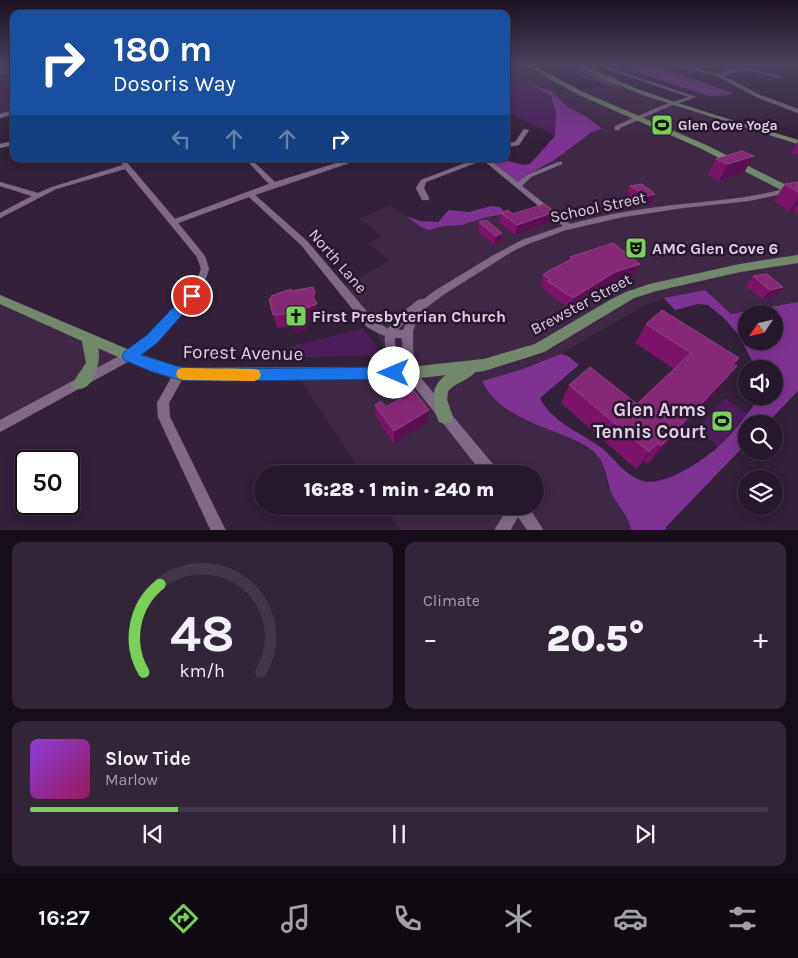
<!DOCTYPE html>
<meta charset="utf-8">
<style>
body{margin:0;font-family:Karla,sans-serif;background:#322537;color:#f1f3f6;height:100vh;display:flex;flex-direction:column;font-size:19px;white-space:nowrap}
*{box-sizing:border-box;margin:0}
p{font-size:16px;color:#a4a0a9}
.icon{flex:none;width:28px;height:28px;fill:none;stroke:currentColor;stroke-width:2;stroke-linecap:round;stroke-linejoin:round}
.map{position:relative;height:530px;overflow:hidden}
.panel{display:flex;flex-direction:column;gap:12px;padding:12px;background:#150d18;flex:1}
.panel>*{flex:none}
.guide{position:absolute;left:10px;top:10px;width:500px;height:152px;border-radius:10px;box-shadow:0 2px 12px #0003,0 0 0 1px #423747;background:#1a4fa0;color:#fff;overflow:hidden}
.needle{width:32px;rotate:235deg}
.controls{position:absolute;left:738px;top:305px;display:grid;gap:10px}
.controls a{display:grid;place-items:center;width:45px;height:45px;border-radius:50%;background:#26182b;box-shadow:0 2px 12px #0003,0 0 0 1px #423747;font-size:25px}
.speed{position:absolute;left:15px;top:450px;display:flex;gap:10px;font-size:25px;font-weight:700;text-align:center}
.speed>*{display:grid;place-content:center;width:65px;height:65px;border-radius:50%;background:#26182b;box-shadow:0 2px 12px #0003,0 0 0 1px #423747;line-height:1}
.speed .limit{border:2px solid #111;border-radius:8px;background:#fff;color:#111}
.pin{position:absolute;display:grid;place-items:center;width:42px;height:42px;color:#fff;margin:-21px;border:2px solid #fff;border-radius:50%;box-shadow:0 1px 5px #0007}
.me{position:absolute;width:55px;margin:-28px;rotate:270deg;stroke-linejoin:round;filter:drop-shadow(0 0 4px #0008)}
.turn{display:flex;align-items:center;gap:18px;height:105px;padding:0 20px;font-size:22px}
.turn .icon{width:65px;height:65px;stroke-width:2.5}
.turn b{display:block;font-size:35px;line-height:42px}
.lanes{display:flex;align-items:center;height:48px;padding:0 20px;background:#0003;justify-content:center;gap:25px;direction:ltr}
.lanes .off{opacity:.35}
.big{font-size:38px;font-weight:800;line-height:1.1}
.panel .card{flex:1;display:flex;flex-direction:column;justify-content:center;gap:8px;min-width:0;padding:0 18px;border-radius:10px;background:#322537}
.panel .dial{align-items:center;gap:0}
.dial svg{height:130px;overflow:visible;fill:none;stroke:#423747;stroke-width:7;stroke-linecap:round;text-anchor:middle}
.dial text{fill:#f1f3f6;stroke:none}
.song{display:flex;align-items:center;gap:15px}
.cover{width:60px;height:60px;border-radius:8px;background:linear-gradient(135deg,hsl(270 70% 55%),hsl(330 70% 35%))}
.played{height:5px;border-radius:2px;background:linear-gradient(90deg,#79d158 20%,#423747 20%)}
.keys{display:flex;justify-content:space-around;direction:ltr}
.heat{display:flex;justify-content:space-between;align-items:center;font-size:28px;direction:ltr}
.panel .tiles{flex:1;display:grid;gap:12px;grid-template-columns:1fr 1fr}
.card:last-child{grid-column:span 2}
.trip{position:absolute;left:254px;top:465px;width:290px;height:50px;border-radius:25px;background:#26182b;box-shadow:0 2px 12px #0003,0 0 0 1px #423747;font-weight:800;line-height:50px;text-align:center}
.menu{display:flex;height:80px;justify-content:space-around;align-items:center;background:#0f0a11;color:#a4a0a9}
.menu .icon{width:35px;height:35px}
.menu .selected{color:#79d158}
.menu b{font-size:22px;color:#f1f3f6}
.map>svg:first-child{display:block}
.built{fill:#3f2746}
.green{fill:#4d1d5b}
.forest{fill:#7e3393;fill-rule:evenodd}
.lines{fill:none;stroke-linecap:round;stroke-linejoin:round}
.stream{stroke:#041736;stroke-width:1}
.minor-casing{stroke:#4d3d53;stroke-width:1}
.major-casing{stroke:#4d3d53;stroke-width:1}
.minor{fill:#7f6986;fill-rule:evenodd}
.major{fill:#72886a;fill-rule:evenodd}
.wall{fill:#7b1368}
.shaded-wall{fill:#591050}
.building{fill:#852875;stroke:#934287}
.route{fill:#1a73e8;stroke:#114b97}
.slow{fill:#f59e0b}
.labels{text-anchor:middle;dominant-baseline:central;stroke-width:5;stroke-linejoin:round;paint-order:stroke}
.far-poi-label{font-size:14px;font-weight:bold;fill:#dfd2e3;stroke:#29172f;text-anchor:start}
.street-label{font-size:16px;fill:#dfd2e3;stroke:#29172f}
.poi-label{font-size:16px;font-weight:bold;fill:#dfd2e3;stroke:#29172f;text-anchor:start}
.near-street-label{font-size:19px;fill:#dfd2e3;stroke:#29172f}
.near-poi-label{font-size:19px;font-weight:bold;fill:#dfd2e3;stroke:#29172f;text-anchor:end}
</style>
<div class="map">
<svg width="798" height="531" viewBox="0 0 798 531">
<rect width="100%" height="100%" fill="#332039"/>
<g class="built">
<polygon points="506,65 562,65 565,67 536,71 573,91 607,84 636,90 798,142 798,302 731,314 705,290 674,296 645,305 561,354 520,370 482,381 542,427 586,444 598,455 604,466 608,486 630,523 631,530 401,530 384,506 535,506 535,474 363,474 295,372 396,371 371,324 342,287 389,261 368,243 381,236 359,219 390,205 421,227 435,230 444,226 462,225 487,217 497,217 541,205 518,186 523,177 553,161 592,132 601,129 587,117 569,108 551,91 522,81 506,72"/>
<polygon points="14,72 14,111 0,114 0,74"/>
<polygon points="0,299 129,356 0,424"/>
</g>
<g class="green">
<polygon points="517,78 551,96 592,124 555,136 506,111 506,80"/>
<polygon points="363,328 378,349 378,353 375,355 239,360"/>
<polygon points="725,398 747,413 719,447 696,429"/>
</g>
<g class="forest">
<polygon points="562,65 579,65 625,90 586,78"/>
<polygon points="615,65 659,67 733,93 730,95 709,96"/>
<polygon points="522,81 551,91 569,108 587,117 602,129 592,132 553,161 523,177 518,186 487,159 502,159 523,165 530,164 555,136 556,113 551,96"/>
<polygon points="491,206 500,207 506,214 487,217 462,225 444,226 429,230 421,227 406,216 420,221 438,222 449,210 469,212"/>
<path d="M705 290 731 314 798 302V391L766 424H746V444L666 527 665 530H631C629 517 618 506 612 494 606 481 607 466 597 455 588 445 577 441 565 436 533 423 498 413 482 381L520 370 561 354 568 356 579 365 540 398C550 420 580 433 599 446 614 457 621 472 640 480 662 489 702 461 718 447 733 434 746 415 758 400V396H774V369H756L740 337 725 319 708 305 698 304 675 310 664 298ZM746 314H774V341H746Z"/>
</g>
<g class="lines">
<polyline class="stream" points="568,65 591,78"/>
<g class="minor-casing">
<g id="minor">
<polygon points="531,65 529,67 506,69 506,67"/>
<polygon points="595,65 602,65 696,97 670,106 620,128 619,130 615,130 615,126 666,104 689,97"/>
<polygon points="674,65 682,65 720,74 722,72 749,65 746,68 781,76 781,78 779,78 742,69 724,76 760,95 798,109 798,113 756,97 719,77"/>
<polygon points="14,70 14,72 0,74 0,72"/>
<polygon points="14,110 14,114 0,118 0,114"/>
<polygon points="524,129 529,130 519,145 506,147 506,143 515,142"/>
<polygon points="14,141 14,145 0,148 0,144"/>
<path d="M118 159H124L175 219 269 184 250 164 249 159H255V163L275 182 350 159H359L358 160 255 195 307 241 375 321 388 329 398 316 418 300 424 299 436 290 492 256 522 240 563 226 483 160 426 182 424 188 429 198 428 200H422L416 188 421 180 476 159H489L518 182 527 175 558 162H562V164L531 177 522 186 570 224C607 214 645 208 683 204 720 200 752 198 788 188L792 190 791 192 749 201 683 208 623 217 566 230 528 244 513 251 443 295 426 308 416 322 413 331V347L415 371 497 469 499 474H483L406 376C394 365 383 354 385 336L376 332 367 327 301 245 249 197 178 223 205 256 209 269 202 290 156 342 133 359 0 432V420L125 353 148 336 195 287 201 269 197 257 125 169 56 189 0 218V213L32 196 0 186V182L38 193 52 187 123 165ZM408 318 403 330H398ZM395 338H402L403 360C398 353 394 347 395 338Z"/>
<polygon points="179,369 183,371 185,374 169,403 170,417 226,531 211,531 158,417 157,403 175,371"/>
<polygon points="509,506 528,506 544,531 528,531 518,517 510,531 494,531"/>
</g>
</g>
<g class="major-casing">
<g id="major">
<polygon points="525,65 532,65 583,92 706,145 790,187 798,187 798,193 785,192 700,148 579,95"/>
<path d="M577 65C589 65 623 83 637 89 690 108 744 124 798 140V144L646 96 600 78Z"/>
<path d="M798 255V263L740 272 656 291 634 298 544 352 484 371 475 372C469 380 456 382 448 391L447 400 453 417 451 422 445 424 439 422C432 405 429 387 446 375L410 379 179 380 153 372 98 348C102 362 92 395 74 388L72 384 86 363 82 341 0 304V295L134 352 179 368 410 367 484 359 535 344 610 300 626 292 650 284 740 264Z"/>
</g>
</g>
<use href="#minor" class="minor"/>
<use href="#major" class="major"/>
</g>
<g class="wall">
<polygon points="798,141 798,155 791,153"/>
<polygon points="716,159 744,173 719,181 708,175"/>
<polygon points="798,182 798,213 793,211 789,211 774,201 785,184"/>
<polygon points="630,186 655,194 652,203 643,205 627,195"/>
<polygon points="554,212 551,222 515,235 499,223 501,213 513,214"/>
<polygon points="479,222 502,233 501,242 494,245 478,232"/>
<polygon points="570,257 636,274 611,282 569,308 544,290 545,288 541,285 543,275 569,260"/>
<polygon points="767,274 776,297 762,299 746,286 753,276"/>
<polygon points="291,291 315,293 319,317 305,322 306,330 295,333 293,326 277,328 269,299"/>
<polygon points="646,324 739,358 734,364 737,366 722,385 648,464 644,461 636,469 561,403 569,385 637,404 674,369 635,343"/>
<polygon points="375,405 386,407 429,410 428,422 394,444 376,417"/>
</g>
<g class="shaded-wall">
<polygon points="0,81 3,87 6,92 0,93"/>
<polygon points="754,156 744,173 719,181 728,164"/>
<polygon points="655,194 652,203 643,205 647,196"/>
<polygon points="798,198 798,204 793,211 789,211"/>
<polygon points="554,212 551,222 515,235 517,225"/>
<polygon points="502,233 501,242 494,245 496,236"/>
<polygon points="640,264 636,274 611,282 569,308 573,298 615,272"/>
<polygon points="783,287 776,297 762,299 770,290"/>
<polygon points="315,293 319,317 305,322 306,330 295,333 292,320 313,297"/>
<polygon points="737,366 722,385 648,464 661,446"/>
<polygon points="429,410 428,422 394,444 394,431"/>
<polygon points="658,443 644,461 636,469 649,452"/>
</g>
<g class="building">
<polygon points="742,151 754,156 728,164 716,159"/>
<polygon points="798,182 798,192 785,184"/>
<polygon points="642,184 655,194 647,196 630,186"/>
<polygon points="544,204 554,212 517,225 501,213 508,210 513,214"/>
<polygon points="486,220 502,233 496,236 479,222"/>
<polygon points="613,243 640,264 615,272 573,298 547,281 550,279 543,275 550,270 572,259 570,257"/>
<polygon points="767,274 783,287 770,290 753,276"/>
<polygon points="313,287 315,293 313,297 317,304 301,310 304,317 292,320 290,313 273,315 269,299 272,298 271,296 291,289 291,291"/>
<polygon points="662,310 739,358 733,364 737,366 661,446 658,443 649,452 569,385 590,367 637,404 691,353 646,324"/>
<polygon points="414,391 429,410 394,431 375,405 381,401 386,407"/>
</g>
<linearGradient id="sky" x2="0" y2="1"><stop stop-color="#1c121f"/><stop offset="0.46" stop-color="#4a425f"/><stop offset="1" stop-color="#4a425f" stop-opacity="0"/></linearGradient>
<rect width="798" height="140" fill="url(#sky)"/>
<polygon class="route" points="192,292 196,293 198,296 196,299 157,343 141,355 180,367 226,369 394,367 399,369 401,373 399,377 394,379 226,381 180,380 153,372 124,360 122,356 124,352 147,335 187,293"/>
<polygon class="slow" points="183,368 254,369 259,370 261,375 259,379 254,381 183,380 178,378 176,374 178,369"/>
<defs>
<g id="stadium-square" transform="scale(1.125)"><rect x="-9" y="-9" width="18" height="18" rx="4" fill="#79d158" stroke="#29172f"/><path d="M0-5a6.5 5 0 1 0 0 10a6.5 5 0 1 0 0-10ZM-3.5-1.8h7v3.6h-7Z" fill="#111"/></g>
<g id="theatre-square" transform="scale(1.125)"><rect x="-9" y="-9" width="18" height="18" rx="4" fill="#79d158" stroke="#29172f"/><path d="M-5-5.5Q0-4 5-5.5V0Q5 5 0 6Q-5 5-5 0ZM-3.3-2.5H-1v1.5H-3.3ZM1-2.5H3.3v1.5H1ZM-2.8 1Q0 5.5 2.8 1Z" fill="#111"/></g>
<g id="church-square" transform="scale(1.125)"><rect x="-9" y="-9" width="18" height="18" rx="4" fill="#79d158" stroke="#29172f"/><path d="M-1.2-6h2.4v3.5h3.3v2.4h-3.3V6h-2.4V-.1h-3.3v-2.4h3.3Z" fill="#111"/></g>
</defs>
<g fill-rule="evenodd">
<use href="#stadium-square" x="662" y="125"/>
<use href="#theatre-square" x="636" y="248"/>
<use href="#church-square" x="296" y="316"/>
<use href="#stadium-square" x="722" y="421"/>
</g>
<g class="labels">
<g class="far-poi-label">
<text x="678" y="125">Glen Cove Yoga</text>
</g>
<g class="street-label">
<text transform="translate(598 207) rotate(-12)">School Street</text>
<text transform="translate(338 261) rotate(49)">North Lane</text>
<text transform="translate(581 304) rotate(-28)">Brewster Street</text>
</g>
<g class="poi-label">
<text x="652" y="248">AMC Glen Cove 6</text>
<text x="312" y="316">First Presbyterian Church</text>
</g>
<g class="near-street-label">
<text transform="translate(243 353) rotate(1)">Forest Avenue</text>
</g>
<g class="near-poi-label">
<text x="706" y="410">Glen Arms<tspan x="706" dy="22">Tennis Court</tspan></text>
</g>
</g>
</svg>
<div class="controls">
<a><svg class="needle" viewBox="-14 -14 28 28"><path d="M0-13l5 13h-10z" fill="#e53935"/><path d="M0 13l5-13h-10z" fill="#a4a0a9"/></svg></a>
<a><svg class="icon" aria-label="sound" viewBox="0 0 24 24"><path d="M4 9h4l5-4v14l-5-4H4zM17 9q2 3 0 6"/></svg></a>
<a><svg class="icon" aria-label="search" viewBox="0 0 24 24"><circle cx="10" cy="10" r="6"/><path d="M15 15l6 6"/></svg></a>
<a><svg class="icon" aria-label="layers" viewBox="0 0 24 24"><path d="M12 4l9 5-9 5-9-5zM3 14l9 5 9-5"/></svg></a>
</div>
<div class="speed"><div class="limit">50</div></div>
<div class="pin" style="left:192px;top:296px;background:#d93025"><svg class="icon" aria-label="arrive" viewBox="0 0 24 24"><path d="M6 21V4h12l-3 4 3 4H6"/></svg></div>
<svg class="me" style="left:394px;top:373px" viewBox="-20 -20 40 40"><circle r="19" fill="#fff"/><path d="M0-13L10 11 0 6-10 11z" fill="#1a73e8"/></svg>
<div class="trip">16:28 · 1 min · 240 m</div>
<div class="guide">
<div class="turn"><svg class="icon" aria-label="right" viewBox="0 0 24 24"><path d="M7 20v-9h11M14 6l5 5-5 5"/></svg><div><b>180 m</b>Dosoris Way</div></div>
<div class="lanes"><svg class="icon off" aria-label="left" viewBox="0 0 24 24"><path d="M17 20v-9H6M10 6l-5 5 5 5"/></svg><svg class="icon off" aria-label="ahead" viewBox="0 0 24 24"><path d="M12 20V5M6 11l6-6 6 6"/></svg><svg class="icon off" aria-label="ahead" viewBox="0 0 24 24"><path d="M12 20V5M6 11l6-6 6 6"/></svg><svg class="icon" aria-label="right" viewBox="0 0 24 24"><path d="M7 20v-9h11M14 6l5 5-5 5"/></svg></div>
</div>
</div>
<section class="panel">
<div class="tiles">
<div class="card dial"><svg viewBox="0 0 100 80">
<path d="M14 69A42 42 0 1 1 86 69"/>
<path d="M14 69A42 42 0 0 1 24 15" stroke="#79d158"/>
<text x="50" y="56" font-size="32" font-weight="700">48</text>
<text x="50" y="72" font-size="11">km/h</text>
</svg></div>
<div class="card"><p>Climate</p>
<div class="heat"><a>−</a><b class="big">20.5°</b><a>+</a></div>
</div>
<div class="card">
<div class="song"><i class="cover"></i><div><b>Slow Tide</b><p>Marlow</p></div></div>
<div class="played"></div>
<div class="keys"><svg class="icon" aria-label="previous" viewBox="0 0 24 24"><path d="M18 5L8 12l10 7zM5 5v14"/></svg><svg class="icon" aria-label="pause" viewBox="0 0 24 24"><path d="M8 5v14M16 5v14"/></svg><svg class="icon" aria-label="next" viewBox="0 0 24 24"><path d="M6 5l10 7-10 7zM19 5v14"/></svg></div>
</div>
</div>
</section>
<nav class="menu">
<b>16:27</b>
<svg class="icon selected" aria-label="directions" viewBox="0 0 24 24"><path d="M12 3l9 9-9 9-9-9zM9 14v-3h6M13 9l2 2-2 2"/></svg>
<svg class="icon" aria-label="music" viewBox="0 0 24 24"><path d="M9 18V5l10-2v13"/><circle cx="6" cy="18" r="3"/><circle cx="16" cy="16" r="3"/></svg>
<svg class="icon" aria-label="phone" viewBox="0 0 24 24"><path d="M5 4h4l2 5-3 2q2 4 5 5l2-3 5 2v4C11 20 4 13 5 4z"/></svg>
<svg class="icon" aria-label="climate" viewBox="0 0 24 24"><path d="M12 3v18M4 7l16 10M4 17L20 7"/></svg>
<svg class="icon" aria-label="car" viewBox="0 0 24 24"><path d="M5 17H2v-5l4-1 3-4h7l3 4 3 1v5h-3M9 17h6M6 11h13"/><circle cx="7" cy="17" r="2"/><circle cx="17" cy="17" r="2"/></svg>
<svg class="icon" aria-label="filters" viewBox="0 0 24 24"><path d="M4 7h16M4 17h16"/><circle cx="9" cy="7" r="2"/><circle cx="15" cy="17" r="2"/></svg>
</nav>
